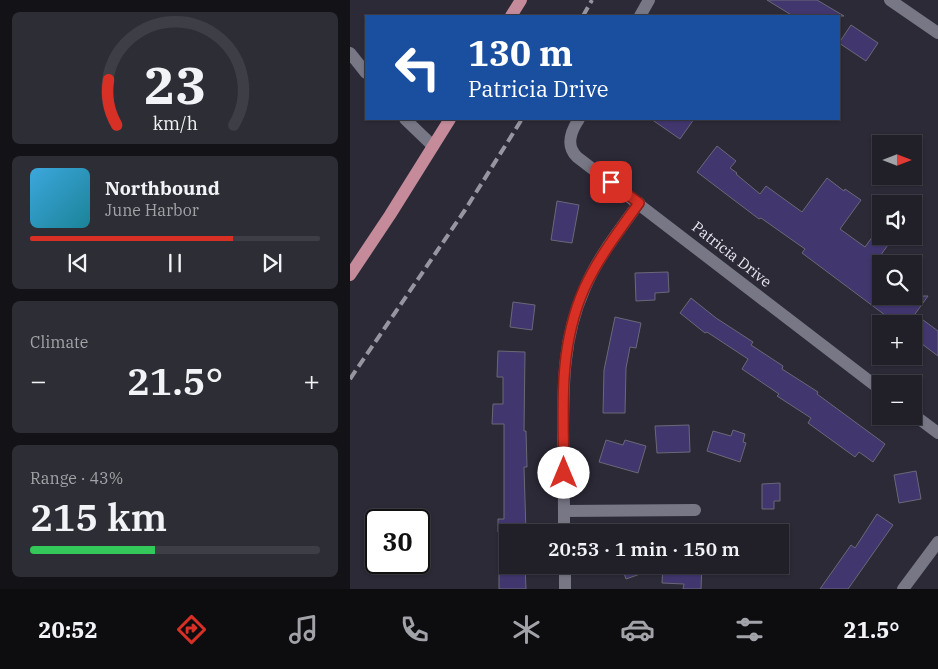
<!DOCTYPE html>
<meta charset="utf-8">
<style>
body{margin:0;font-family:"IBM Plex Serif",serif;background:#2d2d35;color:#f1f3f6;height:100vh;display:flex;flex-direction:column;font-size:19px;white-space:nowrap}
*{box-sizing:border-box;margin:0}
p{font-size:16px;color:#a2a3a8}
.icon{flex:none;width:28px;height:28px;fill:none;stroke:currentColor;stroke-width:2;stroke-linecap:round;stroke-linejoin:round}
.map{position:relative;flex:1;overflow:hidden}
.drawer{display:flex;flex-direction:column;gap:12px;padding:12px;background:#121217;width:350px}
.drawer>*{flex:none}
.hud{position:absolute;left:15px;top:15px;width:475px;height:105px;border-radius:0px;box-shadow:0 1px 4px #0004,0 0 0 1px #3e3e46;background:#1a4fa0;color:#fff;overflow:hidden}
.needle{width:32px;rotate:90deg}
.buttons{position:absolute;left:522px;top:135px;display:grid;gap:10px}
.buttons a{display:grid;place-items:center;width:50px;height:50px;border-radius:0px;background:#212029;box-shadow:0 1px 4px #0004,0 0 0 1px #3e3e46;font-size:25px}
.speed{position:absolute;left:15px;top:509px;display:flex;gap:10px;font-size:25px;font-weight:700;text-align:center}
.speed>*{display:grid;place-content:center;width:65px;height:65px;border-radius:50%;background:#212029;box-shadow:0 1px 4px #0004,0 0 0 1px #3e3e46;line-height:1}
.speed .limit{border:2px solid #111;border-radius:8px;background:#fff;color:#111}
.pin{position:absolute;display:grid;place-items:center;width:42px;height:42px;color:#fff;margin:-21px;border-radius:10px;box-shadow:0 2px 8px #0006}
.me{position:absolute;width:55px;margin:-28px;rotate:0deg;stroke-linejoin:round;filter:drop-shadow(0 0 4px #0008)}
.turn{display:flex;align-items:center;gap:18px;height:105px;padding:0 20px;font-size:22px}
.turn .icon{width:65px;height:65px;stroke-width:2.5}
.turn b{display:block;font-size:35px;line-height:42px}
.big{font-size:38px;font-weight:600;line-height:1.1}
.drawer .tile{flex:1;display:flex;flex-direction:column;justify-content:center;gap:8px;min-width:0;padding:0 18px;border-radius:8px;background:#2d2d35}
.drawer .dial{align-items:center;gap:0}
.dial svg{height:130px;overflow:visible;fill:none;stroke:#3e3e46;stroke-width:7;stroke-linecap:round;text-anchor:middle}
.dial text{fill:#f1f3f6;stroke:none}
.song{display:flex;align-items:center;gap:15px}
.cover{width:60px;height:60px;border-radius:8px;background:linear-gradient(135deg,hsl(200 70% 55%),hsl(190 70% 35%))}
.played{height:5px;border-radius:2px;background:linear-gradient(90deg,#d93025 70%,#3e3e46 70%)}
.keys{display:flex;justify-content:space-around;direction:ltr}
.heat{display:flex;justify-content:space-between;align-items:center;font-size:28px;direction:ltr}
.charge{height:8px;border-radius:4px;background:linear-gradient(90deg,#34c759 43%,#3e3e46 0)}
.trip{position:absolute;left:149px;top:524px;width:290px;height:50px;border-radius:0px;background:#212029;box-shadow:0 1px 4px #0004,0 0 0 1px #3e3e46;font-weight:600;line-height:50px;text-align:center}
.tabs{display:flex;height:80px;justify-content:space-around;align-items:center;background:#0d0d10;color:#a2a3a8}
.tabs .icon{width:35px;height:35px}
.tabs .active{color:#d93025}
.tabs b{font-size:22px;color:#f1f3f6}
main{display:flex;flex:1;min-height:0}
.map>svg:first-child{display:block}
.building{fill:#42366f;stroke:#6a6877}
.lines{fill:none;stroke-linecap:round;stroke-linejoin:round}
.minor{stroke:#787786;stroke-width:12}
.primary{stroke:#c58b9a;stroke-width:12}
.rail{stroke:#9796a0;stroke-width:4;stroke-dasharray:10 5;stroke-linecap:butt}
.route-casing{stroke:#8d1f18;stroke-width:12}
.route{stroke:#d93025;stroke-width:9}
.labels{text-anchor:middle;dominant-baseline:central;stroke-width:4.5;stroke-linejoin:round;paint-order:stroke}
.street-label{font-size:15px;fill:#e7e7ef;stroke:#2c2a37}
</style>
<main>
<section class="drawer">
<div class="tile dial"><svg viewBox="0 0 100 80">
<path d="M14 69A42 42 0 1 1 86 69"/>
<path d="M14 69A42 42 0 0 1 9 41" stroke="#d93025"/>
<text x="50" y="56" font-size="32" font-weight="700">23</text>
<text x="50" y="72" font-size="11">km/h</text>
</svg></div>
<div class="tile">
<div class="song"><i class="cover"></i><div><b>Northbound</b><p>June Harbor</p></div></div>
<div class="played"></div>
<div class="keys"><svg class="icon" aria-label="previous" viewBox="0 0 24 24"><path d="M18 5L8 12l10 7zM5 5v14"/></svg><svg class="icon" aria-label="pause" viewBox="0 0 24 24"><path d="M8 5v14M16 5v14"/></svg><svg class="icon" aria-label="next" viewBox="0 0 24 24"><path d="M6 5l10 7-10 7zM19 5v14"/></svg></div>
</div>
<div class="tile"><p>Climate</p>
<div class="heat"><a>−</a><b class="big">21.5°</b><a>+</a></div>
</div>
<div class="tile"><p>Range · 43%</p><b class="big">215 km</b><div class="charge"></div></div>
</section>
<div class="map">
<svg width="588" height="589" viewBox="0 0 588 589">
<rect width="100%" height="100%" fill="#2c2a37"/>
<g class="building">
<polygon points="417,0 467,0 494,16 443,16"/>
<polygon points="501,25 528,43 516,61 489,43"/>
<polygon points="301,119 344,119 330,139"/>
<polygon points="367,146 386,161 380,168 387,173 386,174 410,194 416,186 452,212 477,178 494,191 495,189 511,200 490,229 515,247 528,229 531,231 531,236 538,236 542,239 526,262 531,266 531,296 578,296 565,314 588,331 588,356 564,338 564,324 547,324 452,253 455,249 411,218 409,219 347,172"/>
<polygon points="207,201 229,205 222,243 201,240"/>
<polygon points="318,272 319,292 305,293 305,300 286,301 285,273"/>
<polygon points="341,298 366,318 403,342 401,345 433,366 432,369 468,392 467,394 535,444 523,462 509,452 505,457 458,423 461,418 427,396 429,394 392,369 398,359 357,332 355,333 330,313"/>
<polygon points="163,302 185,305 182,330 160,327"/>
<polygon points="265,317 291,323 286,348 280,347 276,368 275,413 253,413 254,370"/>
<polygon points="148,351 175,352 174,431 176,431 177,467 174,467 176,532 148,532 148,519 154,519 154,424 142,424 143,404 153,404 153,377 147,377"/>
<polygon points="339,425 340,452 307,453 305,426"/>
<polygon points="383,430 395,434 393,442 396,443 390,462 357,451 363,431 381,436"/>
<polygon points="256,440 273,445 275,440 296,446 288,473 249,462"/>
<polygon points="566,471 571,499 549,503 544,475"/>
<polygon points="430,483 430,501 424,501 424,509 412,509 412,484"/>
<polygon points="527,514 543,525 498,589 470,589 501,545 505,548"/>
<polygon points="155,565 175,565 176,589 149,589 149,574 155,574"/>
<polygon points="271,565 310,565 310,567 276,579"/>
<polygon points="313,565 352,565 351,589 333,589 334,584 312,583"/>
</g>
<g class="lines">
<g class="minor">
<polyline points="540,0 588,33"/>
<polyline points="290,16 299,0"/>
<polyline points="0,53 16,73"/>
<polyline points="55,119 83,146"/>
<path d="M229 119C221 131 215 145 227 157L531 390"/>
<polyline points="564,415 588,433"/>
<polyline points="214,511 345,510"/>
<path d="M214 532C214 501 214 469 213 437 213 386 213 337 234 290 247 258 269 231 289 203"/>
<polyline points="215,565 215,589"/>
<polyline points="553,589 588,542"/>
</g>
<g class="primary">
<polyline points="161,16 171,0"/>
<polyline points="0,275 40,215 100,119"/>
</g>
<g class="rail">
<polyline points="233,16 242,0"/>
<polyline points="0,379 115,210 172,119"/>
</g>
</g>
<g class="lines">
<g class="route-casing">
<path id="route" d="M214 473C213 411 208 348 234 289 248 258 269 231 289 203L261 182"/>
</g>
<use href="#route" class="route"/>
</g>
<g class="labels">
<g class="street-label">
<text transform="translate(382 254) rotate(38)">Patricia Drive</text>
</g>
</g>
</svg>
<div class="buttons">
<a><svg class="needle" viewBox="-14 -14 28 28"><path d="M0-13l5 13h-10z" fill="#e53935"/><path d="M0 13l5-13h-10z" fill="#a2a3a8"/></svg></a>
<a><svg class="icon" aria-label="sound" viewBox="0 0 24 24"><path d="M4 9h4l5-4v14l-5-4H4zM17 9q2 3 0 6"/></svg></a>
<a><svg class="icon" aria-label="search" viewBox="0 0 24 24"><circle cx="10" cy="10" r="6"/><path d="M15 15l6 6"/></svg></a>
<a>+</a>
<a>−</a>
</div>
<div class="speed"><div class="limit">30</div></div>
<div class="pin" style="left:261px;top:182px;background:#d93025"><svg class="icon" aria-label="arrive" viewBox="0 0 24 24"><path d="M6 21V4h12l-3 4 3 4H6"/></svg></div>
<svg class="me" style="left:214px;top:473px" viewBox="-20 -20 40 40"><circle r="19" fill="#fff"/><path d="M0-13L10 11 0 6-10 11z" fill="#d93025"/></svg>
<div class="trip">20:53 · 1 min · 150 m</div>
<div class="hud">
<div class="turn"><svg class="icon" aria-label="left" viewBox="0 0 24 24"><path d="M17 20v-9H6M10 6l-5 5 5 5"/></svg><div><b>130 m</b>Patricia Drive</div></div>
</div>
</div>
</main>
<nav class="tabs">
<b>20:52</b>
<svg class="icon active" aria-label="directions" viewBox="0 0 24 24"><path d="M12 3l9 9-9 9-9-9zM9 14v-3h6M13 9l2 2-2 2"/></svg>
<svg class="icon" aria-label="music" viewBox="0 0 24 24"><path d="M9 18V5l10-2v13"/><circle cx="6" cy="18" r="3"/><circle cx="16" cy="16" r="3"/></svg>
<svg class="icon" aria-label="phone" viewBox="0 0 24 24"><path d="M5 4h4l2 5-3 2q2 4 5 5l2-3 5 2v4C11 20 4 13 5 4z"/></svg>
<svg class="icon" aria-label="climate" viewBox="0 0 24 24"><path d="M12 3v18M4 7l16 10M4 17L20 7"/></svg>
<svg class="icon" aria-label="car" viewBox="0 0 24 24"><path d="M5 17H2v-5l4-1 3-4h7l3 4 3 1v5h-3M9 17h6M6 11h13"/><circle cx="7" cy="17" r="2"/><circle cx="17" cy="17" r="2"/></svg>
<svg class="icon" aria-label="filters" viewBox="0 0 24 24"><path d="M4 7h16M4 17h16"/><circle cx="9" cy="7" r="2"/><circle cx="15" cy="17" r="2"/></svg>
<b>21.5°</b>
</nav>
